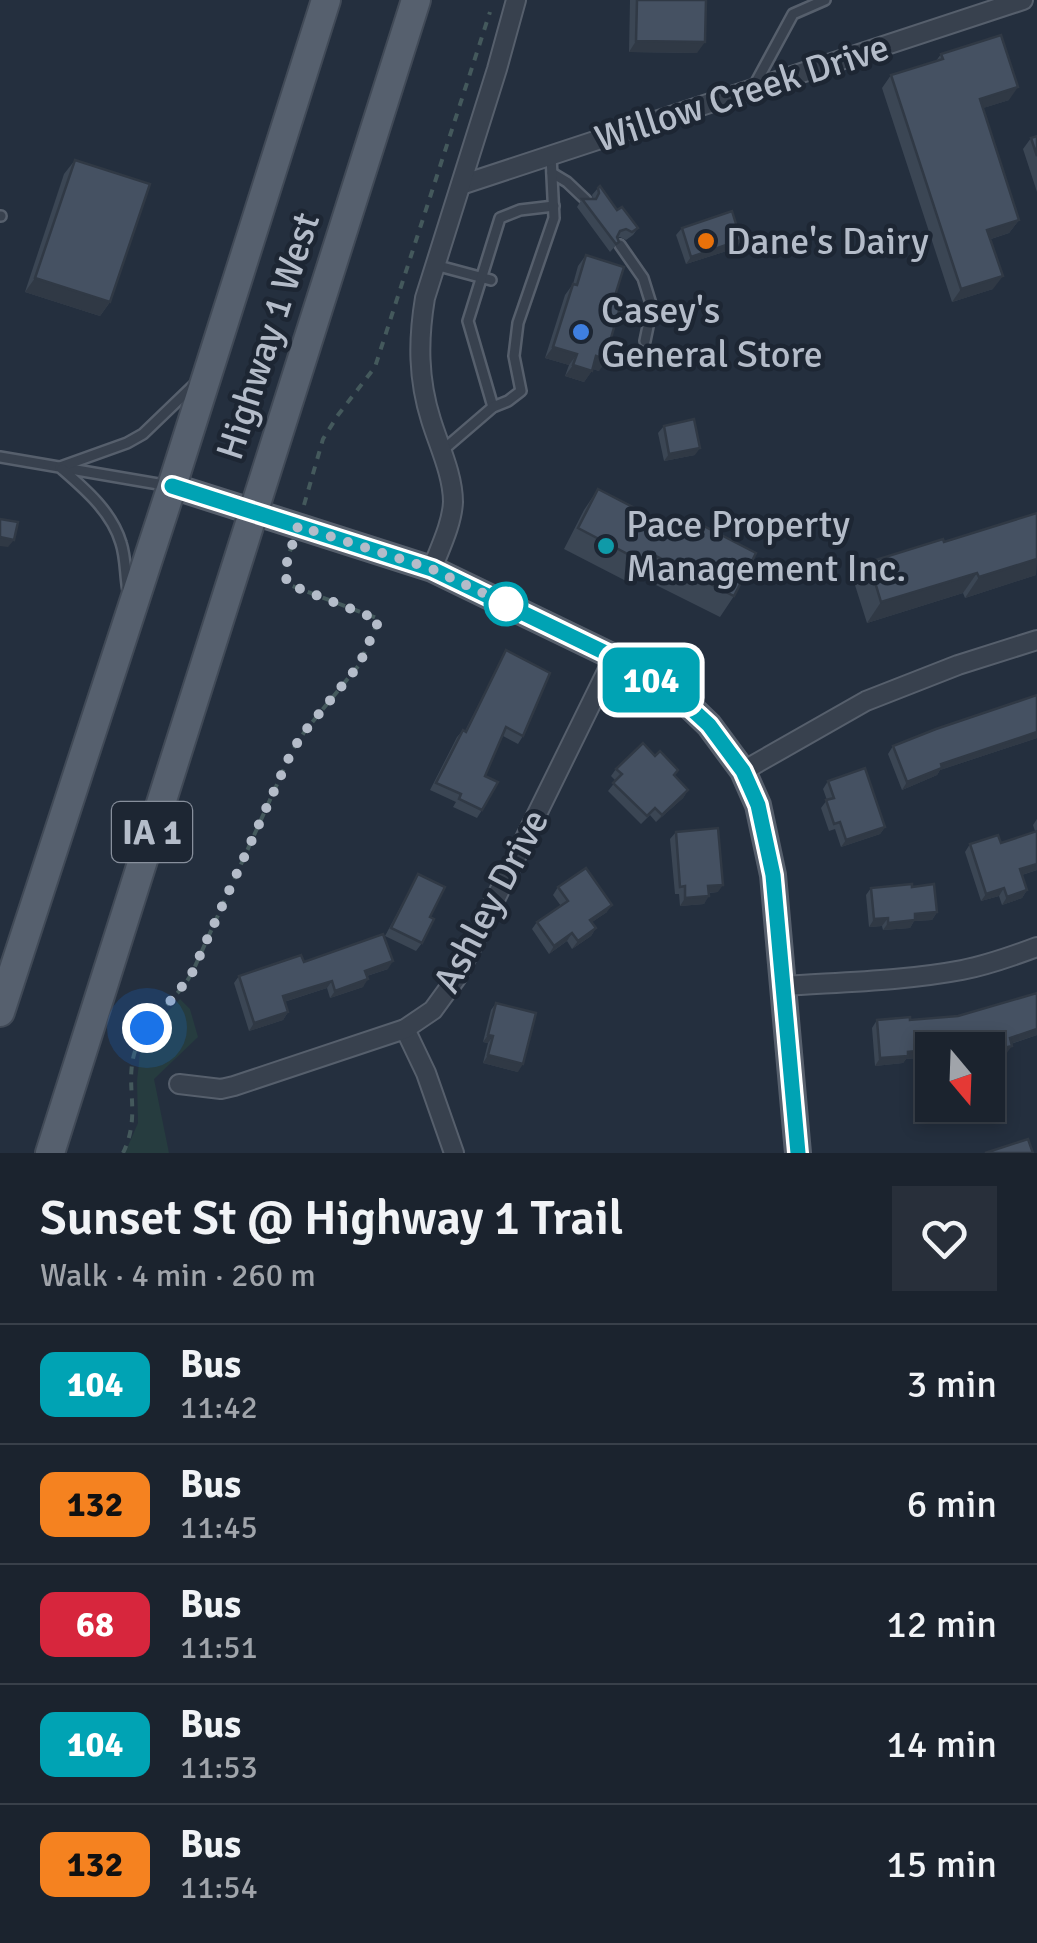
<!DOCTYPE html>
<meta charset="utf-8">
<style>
:root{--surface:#1b232e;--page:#282f3a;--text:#f1f3f6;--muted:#a0a4aa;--line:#39404a}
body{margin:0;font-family:Signika,sans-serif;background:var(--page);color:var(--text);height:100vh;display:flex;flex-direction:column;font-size:38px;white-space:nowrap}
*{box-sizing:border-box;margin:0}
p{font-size:32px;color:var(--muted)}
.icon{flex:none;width:55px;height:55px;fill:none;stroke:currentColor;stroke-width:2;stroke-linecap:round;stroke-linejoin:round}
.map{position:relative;height:1153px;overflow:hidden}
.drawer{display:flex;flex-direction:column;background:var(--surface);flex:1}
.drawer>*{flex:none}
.badge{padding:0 20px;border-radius:15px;font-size:35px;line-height:65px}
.needle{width:65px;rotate:161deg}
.fabs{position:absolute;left:915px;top:1032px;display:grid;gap:20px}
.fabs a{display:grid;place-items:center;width:90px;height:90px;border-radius:0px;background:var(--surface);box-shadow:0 5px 15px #0003,0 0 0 2px var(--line);font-size:50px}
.you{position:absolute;width:50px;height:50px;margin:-25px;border:8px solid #fff;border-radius:50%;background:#1a73e8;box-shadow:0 0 0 15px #1a73e833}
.map>.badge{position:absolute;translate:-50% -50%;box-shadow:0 0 0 5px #fff}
.round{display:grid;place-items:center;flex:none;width:105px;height:105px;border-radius:0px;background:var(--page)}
.summary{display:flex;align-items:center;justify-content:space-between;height:170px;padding:0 40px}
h1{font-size:48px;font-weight:600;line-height:75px}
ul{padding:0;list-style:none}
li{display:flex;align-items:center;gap:30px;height:120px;padding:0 40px;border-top:2px solid var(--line)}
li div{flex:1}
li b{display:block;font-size:38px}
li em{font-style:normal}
li .badge{min-width:110px;font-weight:700;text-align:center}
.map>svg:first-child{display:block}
.green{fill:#263c3f}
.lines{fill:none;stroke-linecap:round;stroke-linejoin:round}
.service-casing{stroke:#565f6c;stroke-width:14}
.minor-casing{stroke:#565f6c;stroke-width:22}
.tertiary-casing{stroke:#565f6c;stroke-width:28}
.primary-casing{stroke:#414a57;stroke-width:32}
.path{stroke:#44595c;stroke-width:4;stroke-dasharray:8 8;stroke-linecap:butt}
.service{stroke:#38414e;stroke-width:9}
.minor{stroke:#38414e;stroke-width:18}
.tertiary{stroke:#38414e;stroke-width:22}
.primary{stroke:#56606e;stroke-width:28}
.wall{fill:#3b4654}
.shaded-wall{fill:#303945}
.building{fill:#455162;stroke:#303945;stroke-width:2.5}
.line-casing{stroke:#fff;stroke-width:22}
.line{stroke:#00a3b4;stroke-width:15}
.walk{stroke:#b4bcc9;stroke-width:10;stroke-dasharray:0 18}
.food-dot{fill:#e8710a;stroke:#1d2633;stroke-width:4}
.shop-dot{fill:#3f7fe0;stroke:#1d2633;stroke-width:4}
.culture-dot{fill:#0f9aa8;stroke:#1d2633;stroke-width:4}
.stop-dot{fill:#fff;stroke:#00a3b4;stroke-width:5}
.labels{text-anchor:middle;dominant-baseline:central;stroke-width:9;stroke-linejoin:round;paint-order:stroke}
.shield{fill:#1d2633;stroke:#878f9c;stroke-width:2.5}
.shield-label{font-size:35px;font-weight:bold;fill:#b4bcc9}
.street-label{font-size:38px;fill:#b4bcc9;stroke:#1d2633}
.poi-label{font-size:38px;fill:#b4bcc9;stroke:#1d2633;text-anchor:start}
</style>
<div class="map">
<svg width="1037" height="1153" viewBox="0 0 1037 1153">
<rect width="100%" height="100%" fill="#242f3e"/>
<polygon class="green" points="180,999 190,1009 198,1037 154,1079 169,1153 125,1153 138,1123 137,1081 140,1052 155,1025"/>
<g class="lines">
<defs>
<g id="service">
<polyline points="754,86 793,14 825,0"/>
<polyline points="552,173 567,182 586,200"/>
<polyline points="0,216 1,216"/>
<polyline points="620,245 643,278 652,307 645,341"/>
<polyline points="435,265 491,280"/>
<polyline points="493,407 468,321 500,218 520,210 554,206"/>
<polyline points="443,450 493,407 508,401 521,391 514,356 518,323 554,218 551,156"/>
<polyline points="0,457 170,486"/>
<polyline points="60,467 127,443 143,434 195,384"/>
<path d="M62,469C85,489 112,512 121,543C126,558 125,575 128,591"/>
</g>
<g id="minor">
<polyline points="461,185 1023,0"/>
<path d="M432,569C440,548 452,524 453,502C453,475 439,446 431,420C418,379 418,340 425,298L497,69L516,0"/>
<polyline points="743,771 866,701 958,665 1037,640"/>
<path d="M783,986C843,982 904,981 962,970C988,965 1013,956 1037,947"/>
<polyline points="405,1029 426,1073 454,1153"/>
<polyline points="179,1084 221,1089 234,1086 405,1029 433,1010 457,977 614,657"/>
</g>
<polyline id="tertiary" points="172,486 432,569 614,657 683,700 709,725 743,771 758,805 773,875 798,1153"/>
<g id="primary">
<polyline points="0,1012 172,486 326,0"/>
<polyline points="50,1153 416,0"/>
</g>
</defs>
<use href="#service" class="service-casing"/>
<use href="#minor" class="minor-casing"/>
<use href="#tertiary" class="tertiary-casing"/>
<use href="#primary" class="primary-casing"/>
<g class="path">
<polyline points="304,505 323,439 338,415 375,367 490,12"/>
<path d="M123,1153C142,1114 124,1086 135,1051C145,1020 176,1001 192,973L292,751L305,731L359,665L379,619L287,584L284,572L291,548"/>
</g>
<use href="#service" class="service"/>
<use href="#minor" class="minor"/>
<use href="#tertiary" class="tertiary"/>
<use href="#primary" class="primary"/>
</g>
<g class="wall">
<polygon points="630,0 706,0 697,53 629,52"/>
<polygon points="941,54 1009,100 983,108 1019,220 1009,233 991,239 993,289 952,302 882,88 891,75 936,61"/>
<polygon points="1037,136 1037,192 1023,149 1031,138"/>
<polygon points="75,160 110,302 100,316 25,292 64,174"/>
<polygon points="598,188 617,210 638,228 633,235 626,240 620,237 617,238 619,242 610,252 577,207 582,199 593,199 592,195"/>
<polygon points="682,228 741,240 736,248 686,264 676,235"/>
<polygon points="586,255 613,302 599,371 593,369 584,382 565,376 569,365 545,358 565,295 573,284 578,266"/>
<polygon points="664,426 695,455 664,461 658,433"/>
<polygon points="598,489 683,533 692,520 734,596 720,617 634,574 628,582 564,549 584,510"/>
<polygon points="1037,513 1036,575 965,598 963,593 867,623 854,582 869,562 944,542"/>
<polygon points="506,650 523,736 518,744 503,736 485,776 482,810 477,818 453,807 456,802 430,790 457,737 463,730 465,731"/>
<polygon points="1037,695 1037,738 940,770 937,775 902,790 888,754 893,746"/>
<polygon points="655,756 678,770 674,776 688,790 683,798 656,822 650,815 641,824 608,791 616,781 611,776 616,769"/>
<polygon points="828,781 885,827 880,834 841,847 835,829 829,831 821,808 827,800 823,789"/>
<polygon points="1037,819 1037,870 1022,875 1027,890 1022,898 1002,905 999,896 981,901 965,852 970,844 1001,843 1035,831 1033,825"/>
<polygon points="676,832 718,892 709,893 704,904 680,906 679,894 675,894 670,839"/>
<polygon points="418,874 422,943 416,951 385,936"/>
<polygon points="558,887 607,912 592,922 596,928 591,936 572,949 567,941 549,954 532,929 537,922 561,906 553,895"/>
<polygon points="912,887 937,912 932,920 914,921 910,928 883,930 882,926 869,927 866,895 871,888"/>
<polygon points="304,962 388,969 367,976 363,987 330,998 327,988 284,1002 288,1012 283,1020 249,1031 234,983 239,976"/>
<polygon points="496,1003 518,1072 483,1063 488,1043 483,1042 491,1010"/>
<polygon points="877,1020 910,1020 1037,1035 1011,1044 1006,1054 988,1059 988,1050 983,1050 982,1047 970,1050 932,1050 932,1057 906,1059 903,1063 875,1066 872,1028"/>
</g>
<g class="shaded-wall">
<polygon points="636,41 705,42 697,53 629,52"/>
<polygon points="1018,87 1009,100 971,112 980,99"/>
<polygon points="1019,220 1009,233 978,243 987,230"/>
<polygon points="741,240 736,248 686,264 691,257"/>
<polygon points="1003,276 993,289 952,302 961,289"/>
<polygon points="35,278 110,302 100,316 25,292"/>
<polygon points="553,347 577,354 569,365 545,358"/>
<polygon points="596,356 607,360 599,371 589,368"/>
<polygon points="573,365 592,371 584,382 565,376"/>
<polygon points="700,448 695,455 664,461 669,454"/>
<polygon points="0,537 14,540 8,547 0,546"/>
<polygon points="1037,559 1036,575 965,598 979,577"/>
<polygon points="977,573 963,593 867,623 881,602"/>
<polygon points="1037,732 1037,738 940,770 937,775 902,790 907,782 941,764"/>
<polygon points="688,790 683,798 656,822 662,815"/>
<polygon points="885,827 880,834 841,847 846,840"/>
<polygon points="1037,864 1037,870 1015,877 1020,869"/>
<polygon points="723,885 718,892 703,893 708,886"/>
<polygon points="1004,888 999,896 981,901 986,894"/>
<polygon points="1027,890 1022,898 1002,905 1007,897"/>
<polygon points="709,896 704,904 680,906 685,898"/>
<polygon points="612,905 607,912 585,927 590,920"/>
<polygon points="937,912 932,920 914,921 910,928 883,930 888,923 915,914"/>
<polygon points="888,918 882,926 869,927 874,919"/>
<polygon points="596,928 591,936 572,949 578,941"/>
<polygon points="572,933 567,941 549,954 554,946"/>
<polygon points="393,961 388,969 360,978 365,971"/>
<polygon points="368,979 363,987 330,998 335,991"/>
<polygon points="332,981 327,988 277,1004 283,996"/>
<polygon points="288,1012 283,1020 249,1031 254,1023"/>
<polygon points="1037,1029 1037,1035 1004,1046 1010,1038"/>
<polygon points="488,1035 493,1036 488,1043 483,1042"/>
<polygon points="988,1039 982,1047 970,1050 932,1050 932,1057 906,1059 903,1063 875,1066 880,1058 908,1052"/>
<polygon points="1012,1046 1006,1054 988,1059 991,1051"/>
<polygon points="488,1055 523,1064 518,1072 483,1063"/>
</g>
<g class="building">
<polygon points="637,0 706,0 705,42 636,41"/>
<polygon points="1001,35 1018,87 980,99 1019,220 987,230 1003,276 961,289 891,75 943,59 941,54"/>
<polygon points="1037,136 1037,156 1031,138"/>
<polygon points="75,160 150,184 110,302 35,278"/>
<polygon points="600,186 617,210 622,207 638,228 632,232 626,229 620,231 617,237 619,242 616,244 582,199 596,199 599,193 598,188"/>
<polygon points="732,211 741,240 691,257 682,228"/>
<polygon points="586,255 624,267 613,302 621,304 611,338 614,339 607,360 596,356 592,371 573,365 577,354 553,347 573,284 577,285"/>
<polygon points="694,419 700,448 669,454 664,426"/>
<polygon points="598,489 685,534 692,520 756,553 734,596 648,552 643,562 578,528"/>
<polygon points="1037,513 1037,559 979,577 977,573 881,602 869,562 943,539 944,542"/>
<polygon points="0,519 18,522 14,540 0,537"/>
<polygon points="506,650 550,673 523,736 506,727 485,776 498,782 482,810 459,799 461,794 436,783 463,730 466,732"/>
<polygon points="1037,695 1037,732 941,764 942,768 907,782 893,746 936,729"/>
<polygon points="643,743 655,756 660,751 678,770 674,775 688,790 662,815 655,808 647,816 613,783 622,774 616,769"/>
<polygon points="865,768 885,827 846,840 840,822 834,824 826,800 834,798 828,781"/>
<polygon points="718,828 723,885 708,886 709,896 685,898 685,886 680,887 676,832"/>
<polygon points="1037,831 1037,864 1020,869 1027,890 1007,897 1004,888 986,894 970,844 998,835 1001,843"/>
<polygon points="586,868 612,905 590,920 596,928 578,941 572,933 554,946 537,922 568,901 558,887"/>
<polygon points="418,874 445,887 430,917 434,919 422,943 391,928"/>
<polygon points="912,884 912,887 934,884 937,912 915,914 915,920 888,923 888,918 874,919 871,888"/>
<polygon points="383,934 393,961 365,971 368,979 335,991 332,981 283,996 288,1012 254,1023 239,976 301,955 304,962"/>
<polygon points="1037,993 1037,1029 1010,1038 1012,1046 991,1051 988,1039 958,1047 908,1052 908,1056 880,1058 877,1020 910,1017 910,1020 958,1016"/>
<polygon points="496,1003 536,1013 523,1064 488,1055 493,1036 488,1035"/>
<polygon points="1028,1139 1033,1153 985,1153"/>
</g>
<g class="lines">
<defs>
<polyline id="line" points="172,486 432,569 614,657 682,700 709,725 743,771 758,805 773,875 798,1153"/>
</defs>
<use href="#line" class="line-casing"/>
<use href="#line" class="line"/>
<polyline class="walk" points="147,1028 178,992 192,973 292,751 305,731 359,665 379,620 288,584 284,572 298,526 432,569 506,604"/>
</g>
<circle class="food-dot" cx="706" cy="241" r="10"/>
<circle class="shop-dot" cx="581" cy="332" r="10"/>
<circle class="culture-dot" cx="606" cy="546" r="10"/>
<circle class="stop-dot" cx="506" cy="604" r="20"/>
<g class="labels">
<rect class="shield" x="112" y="802" width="80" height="60" rx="8"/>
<g class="shield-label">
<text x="152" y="832">IA 1</text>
</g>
<g class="street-label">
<text transform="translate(742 93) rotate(-18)">Willow Creek Drive</text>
<text transform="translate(268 336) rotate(-72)">Highway 1 West</text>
<text transform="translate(491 901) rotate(-62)">Ashley Drive</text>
</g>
<g class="poi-label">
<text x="726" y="241">Dane's Dairy</text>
<text x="601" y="310">Casey's<tspan x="601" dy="44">General Store</tspan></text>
<text x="626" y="524">Pace Property<tspan x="626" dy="44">Management Inc.</tspan></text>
</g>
</g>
</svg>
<div class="fabs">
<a><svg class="needle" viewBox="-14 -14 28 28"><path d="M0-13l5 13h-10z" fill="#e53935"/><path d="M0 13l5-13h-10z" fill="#a0a4aa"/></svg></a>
</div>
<div class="you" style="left:147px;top:1028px"></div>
<b class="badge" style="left:651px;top:680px;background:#00a3b4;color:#fff">104</b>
</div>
<section class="drawer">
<div class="summary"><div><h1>Sunset St @ Highway 1 Trail</h1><p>Walk · 4 min · 260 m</p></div><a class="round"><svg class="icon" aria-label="heart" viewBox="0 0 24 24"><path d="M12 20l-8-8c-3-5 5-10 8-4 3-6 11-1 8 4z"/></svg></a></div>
<ul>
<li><span class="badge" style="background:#00a3b4;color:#fff">104</span><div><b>Bus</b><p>11:42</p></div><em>3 min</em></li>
<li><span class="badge" style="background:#f58220;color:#111">132</span><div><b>Bus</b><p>11:45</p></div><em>6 min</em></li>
<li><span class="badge" style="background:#d7263d;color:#fff">68</span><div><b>Bus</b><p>11:51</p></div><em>12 min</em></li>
<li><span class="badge" style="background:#00a3b4;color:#fff">104</span><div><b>Bus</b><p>11:53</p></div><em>14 min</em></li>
<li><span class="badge" style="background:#f58220;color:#111">132</span><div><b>Bus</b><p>11:54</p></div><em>15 min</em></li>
</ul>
</section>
